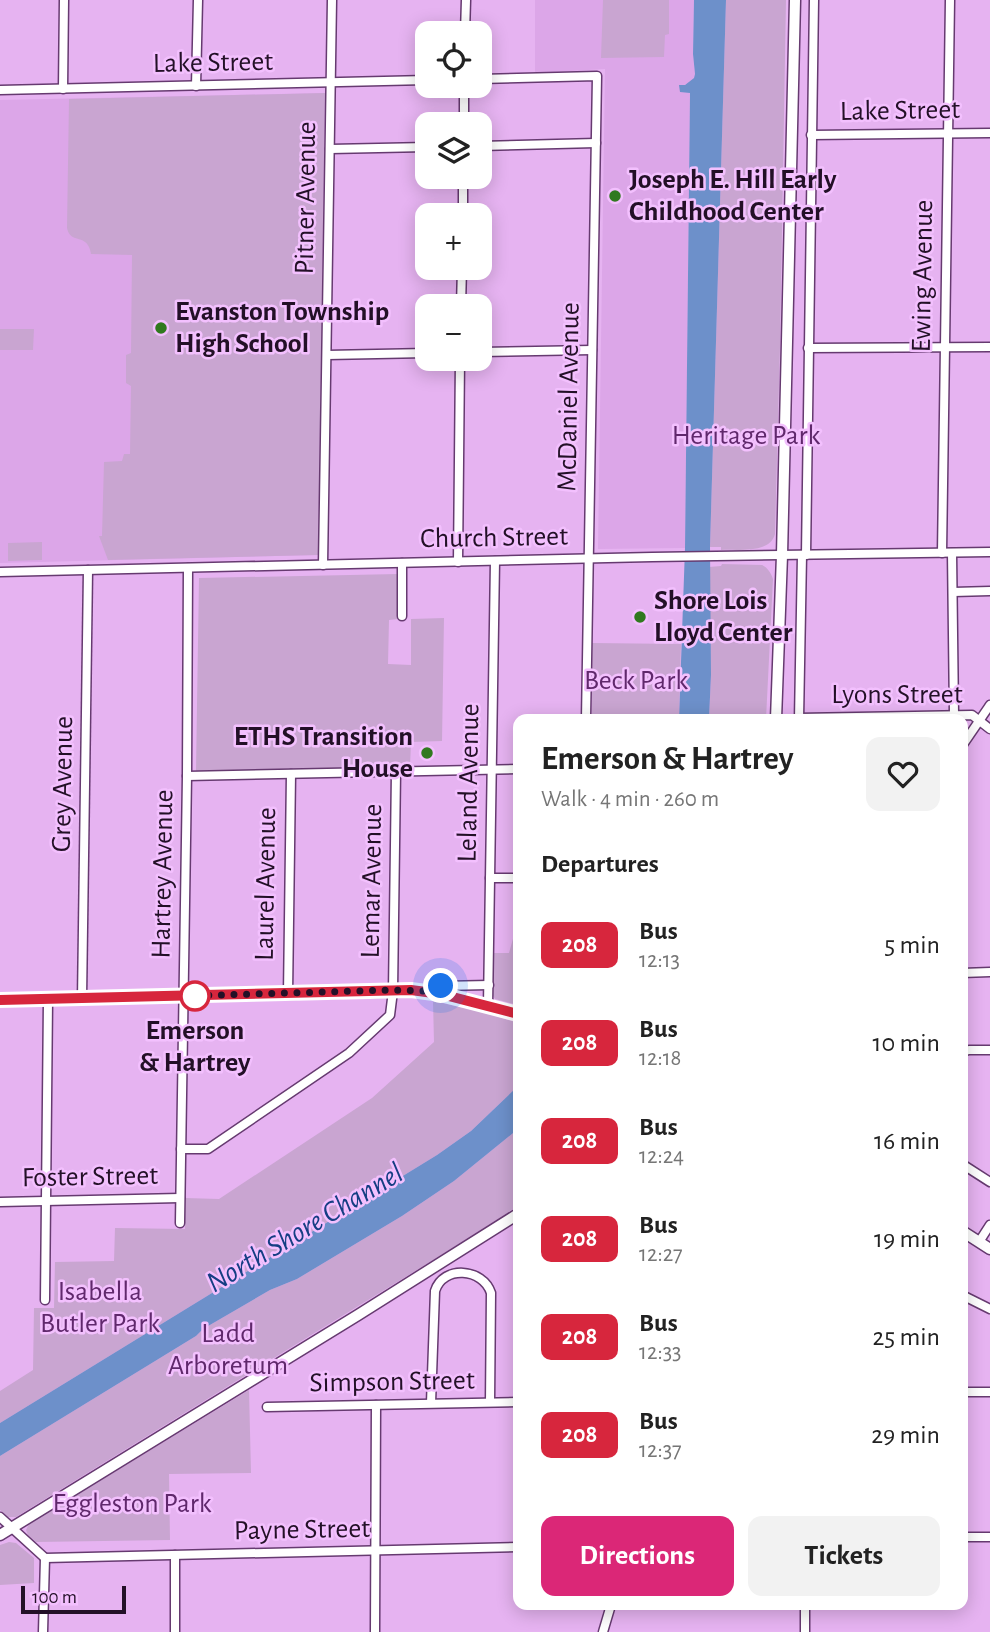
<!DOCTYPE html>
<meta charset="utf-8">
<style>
:root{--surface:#fff;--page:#f2f2f2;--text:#222;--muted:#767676;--accent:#db2777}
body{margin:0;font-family:"Alegreya Sans",sans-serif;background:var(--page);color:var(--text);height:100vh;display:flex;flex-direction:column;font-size:26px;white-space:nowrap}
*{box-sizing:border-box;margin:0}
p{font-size:23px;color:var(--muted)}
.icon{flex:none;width:38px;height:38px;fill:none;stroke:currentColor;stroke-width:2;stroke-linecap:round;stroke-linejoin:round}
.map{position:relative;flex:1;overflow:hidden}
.sheet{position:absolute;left:513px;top:714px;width:455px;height:896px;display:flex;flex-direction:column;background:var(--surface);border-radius:14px;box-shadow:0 4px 18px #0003}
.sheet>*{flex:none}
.badge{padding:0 14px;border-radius:10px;font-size:24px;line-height:46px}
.fabs{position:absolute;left:415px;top:21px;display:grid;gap:14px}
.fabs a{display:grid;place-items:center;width:77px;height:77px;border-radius:14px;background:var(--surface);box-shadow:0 4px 18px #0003;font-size:35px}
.scale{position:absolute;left:21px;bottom:18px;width:105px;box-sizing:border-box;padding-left:7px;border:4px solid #231027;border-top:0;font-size:19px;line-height:24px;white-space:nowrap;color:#231027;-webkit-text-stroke:5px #f3c0fe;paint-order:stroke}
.you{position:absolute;width:35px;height:35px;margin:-18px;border:5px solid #fff;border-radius:50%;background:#1a73e8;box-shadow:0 0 0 10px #1a73e833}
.map>.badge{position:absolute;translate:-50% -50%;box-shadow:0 0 0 4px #fff}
h2{padding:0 28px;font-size:26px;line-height:63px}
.round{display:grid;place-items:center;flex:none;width:74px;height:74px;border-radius:14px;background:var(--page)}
.head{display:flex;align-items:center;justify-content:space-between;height:119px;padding:0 28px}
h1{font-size:33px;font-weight:700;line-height:52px}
.action{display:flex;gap:14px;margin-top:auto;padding:14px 28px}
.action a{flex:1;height:80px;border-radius:14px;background:var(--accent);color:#fff;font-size:28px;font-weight:700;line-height:80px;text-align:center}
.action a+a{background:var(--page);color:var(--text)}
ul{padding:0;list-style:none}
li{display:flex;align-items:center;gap:21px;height:98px;padding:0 28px}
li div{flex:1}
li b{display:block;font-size:26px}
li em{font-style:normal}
li .badge{min-width:77px;font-weight:700;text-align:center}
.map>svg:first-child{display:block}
.built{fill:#dca6e8}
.green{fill:#c9a5d1}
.water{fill:#6d90ca}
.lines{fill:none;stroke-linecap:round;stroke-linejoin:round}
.minor-casing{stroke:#663a70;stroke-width:11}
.major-casing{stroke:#663a70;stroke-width:13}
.minor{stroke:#fff;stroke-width:8}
.major{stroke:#fff;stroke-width:10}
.line-casing{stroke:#fff;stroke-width:16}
.line{stroke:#d7263d;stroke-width:10}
.walk{stroke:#231027;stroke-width:7;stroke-dasharray:0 12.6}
.poi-dot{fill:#30791f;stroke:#f3c0fe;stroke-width:2.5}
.stop-dot{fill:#fff;stroke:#d7263d;stroke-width:3.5}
.labels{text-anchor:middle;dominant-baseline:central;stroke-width:5;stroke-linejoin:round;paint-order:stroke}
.street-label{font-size:28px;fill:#231027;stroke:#f3c0fe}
.poi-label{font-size:28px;font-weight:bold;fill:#231027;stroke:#f3c0fe;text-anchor:start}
.park-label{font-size:28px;fill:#60286c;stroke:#f3c0fe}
.stop-label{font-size:28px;font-weight:bold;fill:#231027;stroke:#f3c0fe}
.water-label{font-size:30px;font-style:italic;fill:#153e83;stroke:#f3c0fe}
</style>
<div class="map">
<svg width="990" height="1632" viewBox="0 0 990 1632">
<rect width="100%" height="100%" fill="#e6b3f1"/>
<g class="built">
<polygon points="535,0 694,0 693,54 695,74 694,78 685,85 680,85 680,92 690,92 685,548 598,549 605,69 535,73"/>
<polygon points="325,93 318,555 0,563 0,100"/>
</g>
<g class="green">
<polygon points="603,0 669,0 669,34 665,35 664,57 601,58"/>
<path d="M726,0H786L780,347L775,534C770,554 738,549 721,550V547H710Z"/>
<path d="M325,93L318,555L108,560L99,536H102L104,462L122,461L124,454H130L131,386L126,383V355L131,353L132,255L91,254C88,232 70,245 67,228L69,99Z"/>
<polygon points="0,329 34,329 33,350 0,350"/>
<polygon points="42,542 42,560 8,561 8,543"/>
<path d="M722,564L762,565C768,568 771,573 773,579L766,719H709L711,675L709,567L721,566Z"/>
<polygon points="398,574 398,619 389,620 388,664 411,665 411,619 444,618 442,741 411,742 410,767 196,771 199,578"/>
<polygon points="592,643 681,644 679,719 592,719"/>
<polygon points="518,921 518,1005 495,999 492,994 494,953 509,953"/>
<polygon points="433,1001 483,1012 518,1023 518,1086 471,1131 437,1155 0,1423 0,1391 33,1370 34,1308 54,1308 55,1262 114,1261 115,1228 185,1229 185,1198 219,1199 372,1098 434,1042"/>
<polygon points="518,1129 518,1205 509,1212 433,1260 16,1517 8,1517 0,1510 0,1456 196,1336 203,1329 270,1290 297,1279 402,1216 454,1181"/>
<polygon points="249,1390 251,1473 169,1474 170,1540 36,1542 28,1535 26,1530 29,1524"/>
<polygon points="9,1542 16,1543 34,1558 34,1583 0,1585 0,1545"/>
</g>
<g class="water">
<polygon points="694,0 726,0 710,547 711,675 709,719 679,719 685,548 690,93 680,92 679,85 685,85 694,78 695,74 693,54"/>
<polygon points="518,1086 518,1129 454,1181 402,1216 297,1279 270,1290 203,1329 196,1336 0,1456 0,1423 437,1155 471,1131"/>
</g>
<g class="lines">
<defs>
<g id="minor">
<polyline points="465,33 466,0"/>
<polyline points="480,79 597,76 586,719"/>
<polyline points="196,86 198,0"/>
<polyline points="63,89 64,0"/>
<polyline points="0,90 427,80"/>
<polyline points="464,124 464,86"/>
<polyline points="811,135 990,133"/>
<polyline points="480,146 596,143"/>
<polyline points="330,149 427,147"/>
<polyline points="463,215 463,177"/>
<polyline points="461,306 462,268"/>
<polyline points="808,348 990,347"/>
<polyline points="480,352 592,350"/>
<polyline points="327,355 427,353"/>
<polyline points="942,553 950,0"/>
<polyline points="952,553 954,715"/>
<polyline points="806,555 814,0"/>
<polyline points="458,562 460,359"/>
<polyline points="323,565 332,0"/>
<polyline points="0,572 652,557 990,552"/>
<polyline points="953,592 990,591"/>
<polyline points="402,616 402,563"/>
<polyline points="799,718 972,715 990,729"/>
<polyline points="799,719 802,555"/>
<polyline points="962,746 990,705"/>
<polyline points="187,776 518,769"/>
<polyline points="490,878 518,878"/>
<polyline points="962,973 990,972"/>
<polyline points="426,991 441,986 489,985"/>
<polyline points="288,994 291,774"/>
<polyline points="82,999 88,570"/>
<polyline points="488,1006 495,561"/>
<polyline points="962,1052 969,1050 990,1050"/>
<polyline points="181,1149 208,1149 349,1053 390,1015 393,991 396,772"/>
<polyline points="962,1164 990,1182"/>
<polyline points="0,1202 180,1198"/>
<polyline points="180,1223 187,776 188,568"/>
<polyline points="979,1242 990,1225"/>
<polyline points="962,1295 990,1309"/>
<polyline points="45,1300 48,1000"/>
<polyline points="962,1392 990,1392"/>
<path d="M431,1403L435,1291C443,1265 483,1268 491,1293L490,1402"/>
<polyline points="267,1407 518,1402"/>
<polyline points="0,1517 45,1558"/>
<polyline points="962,1537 990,1537"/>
<polyline points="45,1558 518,1547"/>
<polyline points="43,1632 45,1558"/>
<polyline points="175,1632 175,1555"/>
<polyline points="375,1632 376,1405"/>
<polyline points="603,1632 611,1605"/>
<polyline points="805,1632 805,1605"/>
</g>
<g id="major">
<polyline points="776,719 782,555 795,0"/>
<polyline points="0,1000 411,991 441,994 518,1014"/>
<polyline points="962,1231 990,1249"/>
<polyline points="0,1535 358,1315 518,1214"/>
</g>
</defs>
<use href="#minor" class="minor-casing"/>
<use href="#major" class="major-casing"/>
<use href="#minor" class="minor"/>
<use href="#major" class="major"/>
</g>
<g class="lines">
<defs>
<polyline id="line" points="0,1000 411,990 441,994 518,1014"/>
</defs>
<use href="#line" class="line-casing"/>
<use href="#line" class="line"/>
<polyline class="walk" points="195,996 183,996 393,990 425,991 441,986"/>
</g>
<g class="poi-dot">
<circle cx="615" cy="196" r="7"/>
<circle cx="161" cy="328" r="7"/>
<circle cx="640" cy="617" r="7"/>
<circle cx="427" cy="753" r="7"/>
</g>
<circle class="stop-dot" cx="195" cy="996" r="14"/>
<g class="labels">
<g class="street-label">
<text transform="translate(213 63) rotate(-1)">Lake Street</text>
<text transform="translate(900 111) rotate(-1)">Lake Street</text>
<text transform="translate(306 198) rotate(-89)">Pitner Avenue</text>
<text transform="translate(923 276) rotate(-89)">Ewing Avenue</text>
<text transform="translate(569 397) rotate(-89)">McDaniel Avenue</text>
<text transform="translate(494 538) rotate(-1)">Church Street</text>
<text x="897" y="695">Lyons Street</text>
<text transform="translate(469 783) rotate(-89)">Leland Avenue</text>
<text transform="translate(63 784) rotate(-89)">Grey Avenue</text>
<text transform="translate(163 874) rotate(-89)">Hartrey Avenue</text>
<text transform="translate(372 881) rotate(-89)">Lemar Avenue</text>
<text transform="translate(266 884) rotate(-89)">Laurel Avenue</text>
<text transform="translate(90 1177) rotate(-1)">Foster Street</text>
<text transform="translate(392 1382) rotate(-1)">Simpson Street</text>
<text transform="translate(302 1530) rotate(-1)">Payne Street</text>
</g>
<g class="poi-label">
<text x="629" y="180">Joseph E. Hill Early<tspan x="629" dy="32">Childhood Center</tspan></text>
<text x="175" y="312">Evanston Township<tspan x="175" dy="32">High School</tspan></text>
<text x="654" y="601">Shore Lois<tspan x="654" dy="32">Lloyd Center</tspan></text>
<text x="413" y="737" text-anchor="end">ETHS Transition<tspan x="413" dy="32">House</tspan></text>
</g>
<g class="park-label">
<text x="746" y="436">Heritage Park</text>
<text x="636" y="681">Beck Park</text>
<text x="100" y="1292">Isabella<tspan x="100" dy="32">Butler Park</tspan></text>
<text x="228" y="1334">Ladd<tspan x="228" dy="32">Arboretum</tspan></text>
<text x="132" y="1504">Eggleston Park</text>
</g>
<g class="stop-label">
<text x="195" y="1031">Emerson<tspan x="195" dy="32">&amp; Hartrey</tspan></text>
</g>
<g class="water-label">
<text transform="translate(305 1228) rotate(-31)">North Shore Channel</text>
</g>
</g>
</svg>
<div class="fabs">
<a><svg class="icon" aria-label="locate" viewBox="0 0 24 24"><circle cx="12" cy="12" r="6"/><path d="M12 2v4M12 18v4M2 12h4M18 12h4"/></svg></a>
<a><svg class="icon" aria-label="layers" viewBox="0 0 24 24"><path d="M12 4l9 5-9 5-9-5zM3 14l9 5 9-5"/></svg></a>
<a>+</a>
<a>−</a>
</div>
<div class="scale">100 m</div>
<div class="you" style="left:441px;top:986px"></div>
<section class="sheet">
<div class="head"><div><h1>Emerson &amp; Hartrey</h1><p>Walk · 4 min · 260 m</p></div><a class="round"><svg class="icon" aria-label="heart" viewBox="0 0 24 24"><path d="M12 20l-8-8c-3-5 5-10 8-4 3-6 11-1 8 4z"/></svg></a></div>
<h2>Departures</h2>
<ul>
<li><span class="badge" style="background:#d7263d;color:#fff">208</span><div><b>Bus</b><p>12:13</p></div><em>5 min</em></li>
<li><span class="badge" style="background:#d7263d;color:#fff">208</span><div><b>Bus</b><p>12:18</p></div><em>10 min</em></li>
<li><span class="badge" style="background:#d7263d;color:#fff">208</span><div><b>Bus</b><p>12:24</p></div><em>16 min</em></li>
<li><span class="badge" style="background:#d7263d;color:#fff">208</span><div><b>Bus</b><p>12:27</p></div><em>19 min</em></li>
<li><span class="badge" style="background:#d7263d;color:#fff">208</span><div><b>Bus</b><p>12:33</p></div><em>25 min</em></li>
<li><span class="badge" style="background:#d7263d;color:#fff">208</span><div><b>Bus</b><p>12:37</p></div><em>29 min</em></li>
</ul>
<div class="action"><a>Directions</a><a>Tickets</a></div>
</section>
</div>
